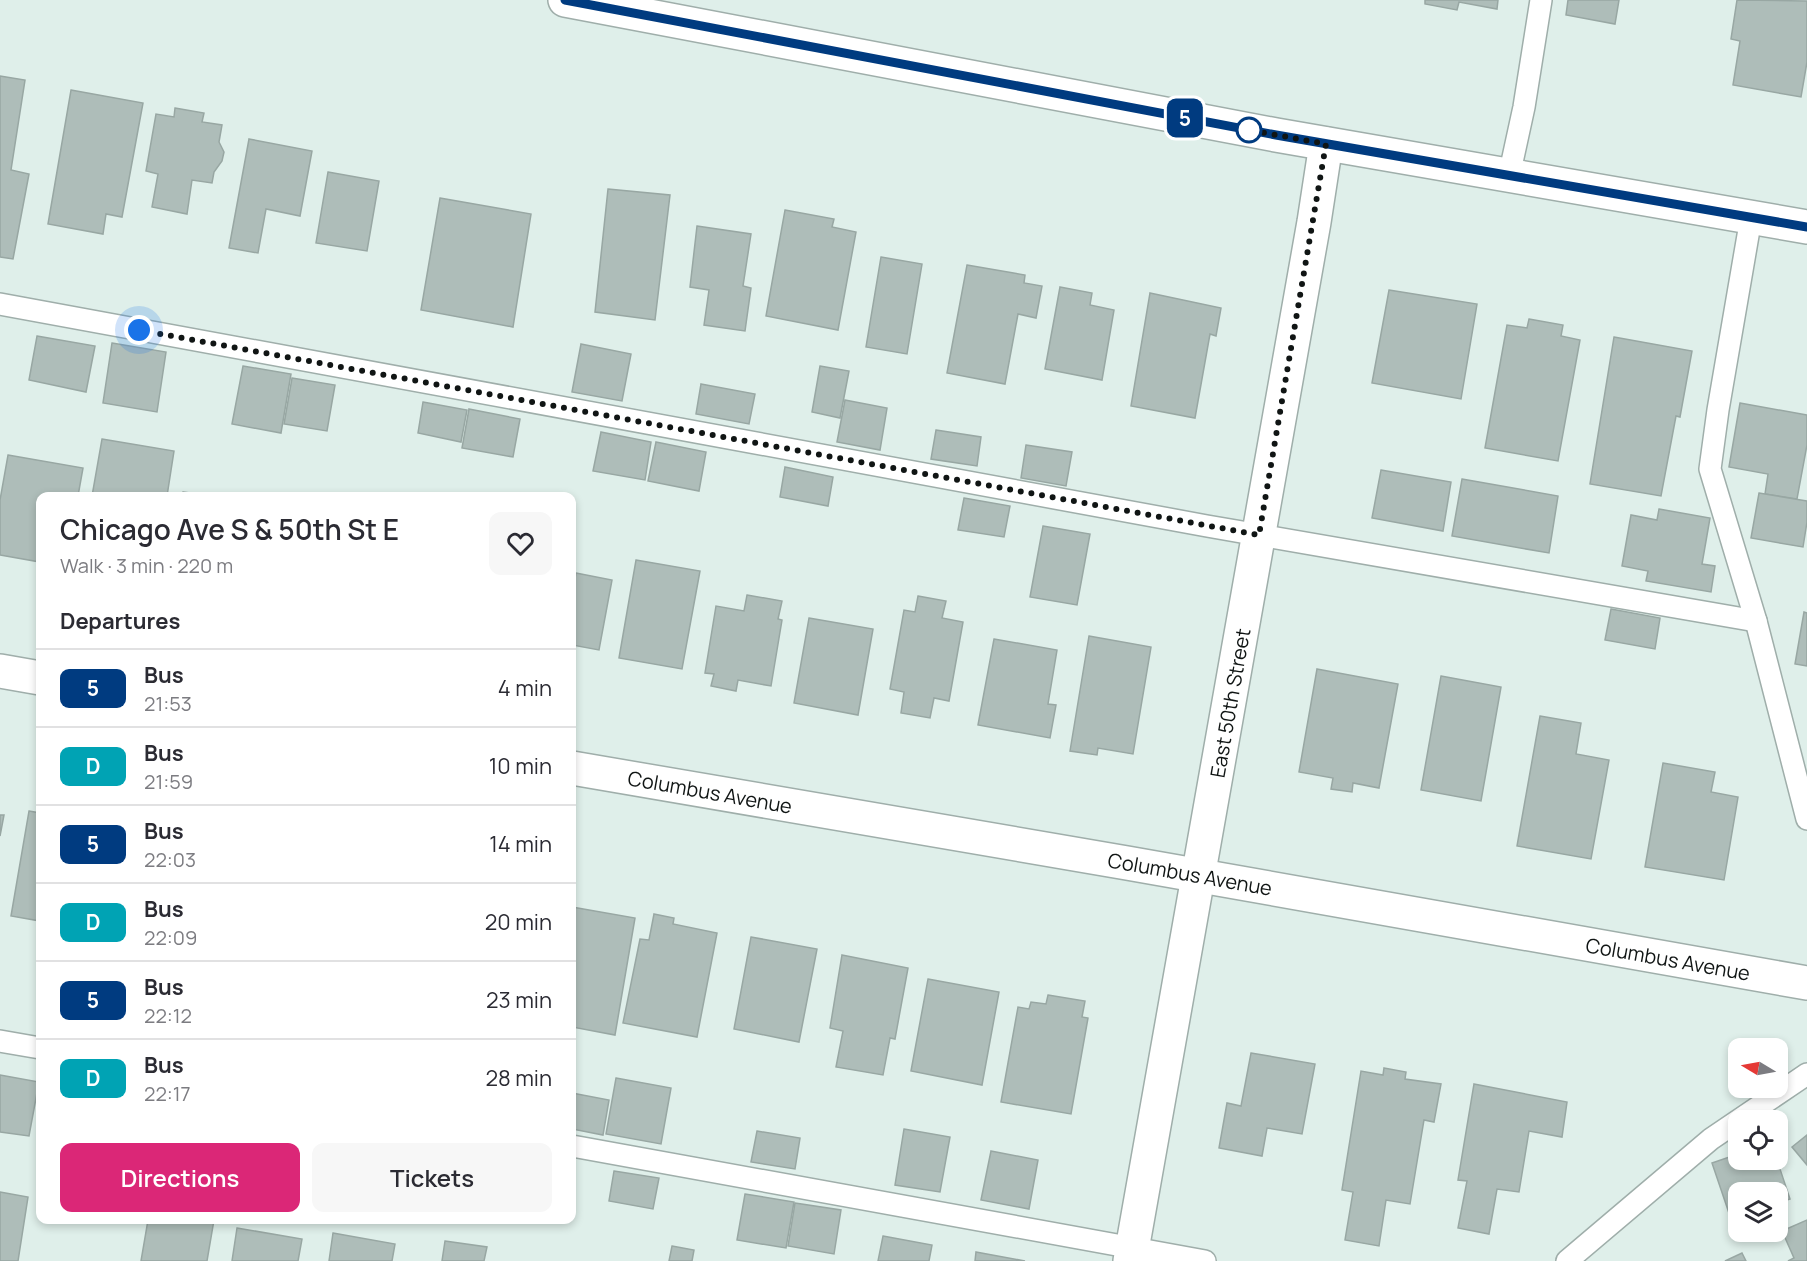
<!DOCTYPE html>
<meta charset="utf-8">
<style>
:root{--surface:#fff;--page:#f7f7f7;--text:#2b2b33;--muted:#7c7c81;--line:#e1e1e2;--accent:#db2777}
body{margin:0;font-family:Manrope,sans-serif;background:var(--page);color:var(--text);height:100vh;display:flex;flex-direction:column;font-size:22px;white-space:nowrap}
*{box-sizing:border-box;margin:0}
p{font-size:20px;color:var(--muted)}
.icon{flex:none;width:33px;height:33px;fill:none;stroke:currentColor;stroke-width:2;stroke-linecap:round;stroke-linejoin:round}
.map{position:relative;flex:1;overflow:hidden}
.side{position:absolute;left:36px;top:492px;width:540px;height:732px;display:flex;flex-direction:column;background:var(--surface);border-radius:12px;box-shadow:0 3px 9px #0003}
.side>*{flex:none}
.badge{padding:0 12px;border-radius:9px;font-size:21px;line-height:39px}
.needle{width:39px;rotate:280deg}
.controls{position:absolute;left:1728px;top:1038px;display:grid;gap:12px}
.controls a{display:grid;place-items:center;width:60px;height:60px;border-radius:12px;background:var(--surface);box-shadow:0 3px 9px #0003;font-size:30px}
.you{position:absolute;width:30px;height:30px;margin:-15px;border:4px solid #fff;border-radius:50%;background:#1a73e8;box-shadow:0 0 0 9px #1a73e833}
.map>.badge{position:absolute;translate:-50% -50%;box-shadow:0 0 0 3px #fff}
h2{padding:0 24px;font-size:22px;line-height:54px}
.round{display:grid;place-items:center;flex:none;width:63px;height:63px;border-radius:12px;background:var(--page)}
.summary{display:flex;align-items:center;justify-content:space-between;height:102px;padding:0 24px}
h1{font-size:28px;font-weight:600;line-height:45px}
.primary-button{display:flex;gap:12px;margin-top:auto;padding:12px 24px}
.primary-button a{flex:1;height:69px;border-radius:12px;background:var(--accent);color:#fff;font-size:24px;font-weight:600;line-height:69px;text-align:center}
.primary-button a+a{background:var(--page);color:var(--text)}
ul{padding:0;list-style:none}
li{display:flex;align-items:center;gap:18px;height:78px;padding:0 24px;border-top:2px solid var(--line)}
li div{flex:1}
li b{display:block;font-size:22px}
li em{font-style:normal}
li .badge{min-width:66px;font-weight:700;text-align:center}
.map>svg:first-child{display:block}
.building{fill:#aebdb9;stroke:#98a7a3;stroke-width:1.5}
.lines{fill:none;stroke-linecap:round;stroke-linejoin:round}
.lane-casing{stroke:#9faeaa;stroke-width:24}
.street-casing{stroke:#9faeaa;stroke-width:36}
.secondary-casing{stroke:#9faeaa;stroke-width:36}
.lane{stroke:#fff;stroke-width:21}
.street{stroke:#fff;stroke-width:33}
.secondary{stroke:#fff;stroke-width:33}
.line-casing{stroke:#fff;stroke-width:14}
.line{stroke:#003b80;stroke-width:9}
.walk{stroke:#101514;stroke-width:6;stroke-dasharray:0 10.8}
.stop-dot{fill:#fff;stroke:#003b80;stroke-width:3}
.labels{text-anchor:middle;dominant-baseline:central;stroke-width:6;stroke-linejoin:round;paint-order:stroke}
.street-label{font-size:20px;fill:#101514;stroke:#fff}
</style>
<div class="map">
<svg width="1807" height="1261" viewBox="0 0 1807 1261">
<rect width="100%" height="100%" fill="#dfefea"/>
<g class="building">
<polygon points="1425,0 1498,0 1497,9 1459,2 1457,10 1425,4"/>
<polygon points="1568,0 1619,0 1615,24 1566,15"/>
<polygon points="1737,0 1807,1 1807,62 1801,97 1733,85 1740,41 1731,39"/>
<polygon points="0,76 25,80 11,170 29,174 13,259 0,257"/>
<polygon points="71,90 143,103 122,217 106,214 103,234 48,224"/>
<polygon points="175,108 204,113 202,122 222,125 219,142 224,152 222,161 214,172 212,183 192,180 187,214 152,207 158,174 146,171 156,114 174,117"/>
<polygon points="249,139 312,151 300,216 266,209 258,253 229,248"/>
<polygon points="328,172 379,181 367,251 316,243"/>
<polygon points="608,189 670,195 655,320 595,312"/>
<polygon points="440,198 531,214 513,327 421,310"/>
<polygon points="785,210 834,219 832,227 856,232 838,330 766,316"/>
<polygon points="697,226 751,234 743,286 751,288 745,331 704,325 709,290 690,287"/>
<polygon points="881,257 922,264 907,354 866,347"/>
<polygon points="967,265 1025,275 1024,283 1042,286 1036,318 1018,314 1005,384 947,373"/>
<polygon points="1060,287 1092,293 1090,305 1114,310 1102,380 1045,369"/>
<polygon points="1389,290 1477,304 1461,399 1372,383"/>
<polygon points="1150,293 1221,308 1216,336 1210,334 1195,418 1131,406"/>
<polygon points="1529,319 1563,325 1561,336 1580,340 1558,461 1485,448 1507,325 1527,328"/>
<polygon points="37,336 95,346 86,392 29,380"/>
<polygon points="1614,337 1692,351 1680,417 1676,416 1661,496 1590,484"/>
<polygon points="112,343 166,352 157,412 103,403"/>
<polygon points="581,344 631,354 622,401 572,392"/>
<polygon points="243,366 291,374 281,433 232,424"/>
<polygon points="820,366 849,371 840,418 812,412"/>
<polygon points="292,378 335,385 327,431 284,424"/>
<polygon points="701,384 755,394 749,424 696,414"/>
<polygon points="845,400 887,408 880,450 837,442"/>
<polygon points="423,402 467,410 461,442 418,433"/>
<polygon points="1740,403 1807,415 1807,445 1797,499 1765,494 1768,474 1729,467"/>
<polygon points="469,409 520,419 513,457 462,448"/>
<polygon points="936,430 981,437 977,466 931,459"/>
<polygon points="601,432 651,442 645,480 593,471"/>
<polygon points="102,439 174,451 167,496 92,496"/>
<polygon points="656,442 706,452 699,491 648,481"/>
<polygon points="1026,445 1072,452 1066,486 1021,478"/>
<polygon points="8,455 83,468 78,496 40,496 40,562 0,555 0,500"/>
<polygon points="785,467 833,477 828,506 780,497"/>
<polygon points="1381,470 1451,482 1443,531 1372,518"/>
<polygon points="1462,479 1558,496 1549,553 1452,536"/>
<polygon points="183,492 212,496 182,496"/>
<polygon points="1759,493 1807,501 1807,522 1803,547 1751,538"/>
<polygon points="964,498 1010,506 1004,537 958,530"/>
<polygon points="1659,509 1710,518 1702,564 1715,566 1711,592 1646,581 1648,571 1622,566 1631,515 1657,520"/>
<polygon points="1043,526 1090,534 1077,605 1030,597"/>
<polygon points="636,560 700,571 682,669 619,658"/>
<polygon points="576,573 612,580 599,650 572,645 572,593"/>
<polygon points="747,595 782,601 778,619 782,620 771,686 738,680 736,691 711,686 714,674 705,673 716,606 744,611"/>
<polygon points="918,596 946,601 942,618 963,622 949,701 934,698 930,718 901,713 904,692 890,689 904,610 915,612"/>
<polygon points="1611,609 1660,618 1655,649 1605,640"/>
<polygon points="1804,612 1807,613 1807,666 1795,664"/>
<polygon points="809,618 873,629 858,715 794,703"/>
<polygon points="1089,636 1151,647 1133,754 1098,748 1097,755 1070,751"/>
<polygon points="994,639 1057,650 1048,704 1056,705 1050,738 978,725"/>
<polygon points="1317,669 1398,684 1379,788 1353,783 1352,792 1331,789 1333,778 1299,772"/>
<polygon points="1441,676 1501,687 1481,801 1421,790"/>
<polygon points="1540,716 1581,723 1576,754 1609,760 1591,859 1517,846"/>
<polygon points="1663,763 1715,772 1711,792 1738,797 1724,880 1645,867"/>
<polygon points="29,811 40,813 40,921 11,916"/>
<polygon points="0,815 4,815 0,836"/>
<polygon points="572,907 635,918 615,1035 572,1027"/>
<polygon points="654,914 674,918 673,924 717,933 697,1037 623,1023 640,939 649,940"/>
<polygon points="751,937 817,949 799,1042 734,1029"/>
<polygon points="842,955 908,968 895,1039 890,1038 883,1075 836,1067 843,1031 830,1028"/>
<polygon points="928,979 999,992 982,1085 911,1071"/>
<polygon points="1048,995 1085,1001 1082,1017 1088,1018 1071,1114 1001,1102 1018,1007 1029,1009 1031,1002 1046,1004"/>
<polygon points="1251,1053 1315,1064 1302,1134 1267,1128 1262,1156 1219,1148 1227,1103 1241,1106"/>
<polygon points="1384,1068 1406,1072 1405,1079 1441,1084 1434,1122 1424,1120 1410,1204 1386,1200 1379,1246 1345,1240 1353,1192 1342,1190 1361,1071 1383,1075"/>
<polygon points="0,1075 39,1082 29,1136 0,1132"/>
<polygon points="616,1078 671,1088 661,1144 606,1134"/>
<polygon points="1474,1084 1567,1102 1562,1137 1529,1131 1519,1192 1497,1189 1489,1234 1458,1228 1467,1181 1458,1180"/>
<polygon points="572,1093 609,1100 603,1135 572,1129"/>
<polygon points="904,1129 950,1137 940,1192 895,1185"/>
<polygon points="757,1131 800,1138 795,1169 751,1162"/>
<polygon points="1807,1135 1807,1165 1792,1147"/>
<polygon points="991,1151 1038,1160 1029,1209 981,1200"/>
<polygon points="1738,1154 1738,1160 1777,1160 1790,1199 1778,1203 1778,1192 1738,1192 1738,1217 1731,1219 1712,1163"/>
<polygon points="614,1171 659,1178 653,1209 609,1201"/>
<polygon points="0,1192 28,1197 18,1261 0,1261"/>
<polygon points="745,1194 794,1202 786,1248 737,1240"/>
<polygon points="795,1203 841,1210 834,1254 788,1246"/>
<polygon points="148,1220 214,1220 207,1261 141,1261"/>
<polygon points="1807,1220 1807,1261 1788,1261 1794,1258 1782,1231"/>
<polygon points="237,1228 302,1239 298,1261 232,1261"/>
<polygon points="333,1233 395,1244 392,1261 329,1261"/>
<polygon points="883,1236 932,1245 929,1261 878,1261"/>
<polygon points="445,1241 487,1247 484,1261 442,1261"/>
<polygon points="672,1246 694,1250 692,1261 669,1261"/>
<polygon points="976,1252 1025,1261 975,1261"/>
<polygon points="1742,1253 1746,1261 1725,1261"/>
</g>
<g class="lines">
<defs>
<g id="lane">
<polyline points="1509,176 1524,107 1541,0"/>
<polyline points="0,304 1207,526 1756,621 1710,469 1718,410 1751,218"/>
<polyline points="1756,621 1807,819"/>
<polyline points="0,1041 40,1048"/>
<polyline points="572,1146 1205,1261"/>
<polyline points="1567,1261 1711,1139 1807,1074"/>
</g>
<g id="street">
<polyline points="0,671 40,678"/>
<polyline points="572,768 1127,863 1807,983"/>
<polyline points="1130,1261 1314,222 1326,144"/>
</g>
<polyline id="secondary" points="565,0 1276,135 1807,227"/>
</defs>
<use href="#lane" class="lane-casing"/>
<use href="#street" class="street-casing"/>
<use href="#secondary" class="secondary-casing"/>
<use href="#lane" class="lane"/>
<use href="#street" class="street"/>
<use href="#secondary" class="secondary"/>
</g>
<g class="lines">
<defs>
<polyline id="line" points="565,0 1276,135 1807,227"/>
</defs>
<use href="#line" class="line-casing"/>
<use href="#line" class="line"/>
<polyline class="walk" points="139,330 1259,535 1326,144 1249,130"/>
</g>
<circle class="stop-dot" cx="1249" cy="130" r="12"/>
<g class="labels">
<g class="street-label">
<text transform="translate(1230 703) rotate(-80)">East 50th Street</text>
<text transform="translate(710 792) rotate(10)">Columbus Avenue</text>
<text transform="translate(1190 874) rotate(10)">Columbus Avenue</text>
<text transform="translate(1668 959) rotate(10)">Columbus Avenue</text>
</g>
</g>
</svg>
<div class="controls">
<a><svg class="needle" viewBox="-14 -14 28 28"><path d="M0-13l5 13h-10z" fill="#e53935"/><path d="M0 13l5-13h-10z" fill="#7c7c81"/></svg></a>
<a><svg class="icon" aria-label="locate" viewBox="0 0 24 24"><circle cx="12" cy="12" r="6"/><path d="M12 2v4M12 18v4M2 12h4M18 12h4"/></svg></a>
<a><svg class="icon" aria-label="layers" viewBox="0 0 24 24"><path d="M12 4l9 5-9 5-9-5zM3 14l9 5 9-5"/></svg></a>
</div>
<div class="you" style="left:139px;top:330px"></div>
<b class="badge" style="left:1185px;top:118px;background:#003b80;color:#fff">5</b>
<section class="side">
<div class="summary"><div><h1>Chicago Ave S &amp; 50th St E</h1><p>Walk · 3 min · 220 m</p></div><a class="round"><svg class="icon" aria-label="heart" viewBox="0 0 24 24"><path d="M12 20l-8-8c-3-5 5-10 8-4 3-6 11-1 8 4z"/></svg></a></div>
<h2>Departures</h2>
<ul>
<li><span class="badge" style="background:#003b80;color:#fff">5</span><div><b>Bus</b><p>21:53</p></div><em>4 min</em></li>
<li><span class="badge" style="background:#00a3b4;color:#fff">D</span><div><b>Bus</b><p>21:59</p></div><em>10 min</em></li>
<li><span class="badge" style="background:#003b80;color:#fff">5</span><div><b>Bus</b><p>22:03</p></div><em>14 min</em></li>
<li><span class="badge" style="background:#00a3b4;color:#fff">D</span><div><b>Bus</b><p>22:09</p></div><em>20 min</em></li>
<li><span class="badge" style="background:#003b80;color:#fff">5</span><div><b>Bus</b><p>22:12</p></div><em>23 min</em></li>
<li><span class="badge" style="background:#00a3b4;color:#fff">D</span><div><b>Bus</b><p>22:17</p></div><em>28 min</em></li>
</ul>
<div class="primary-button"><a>Directions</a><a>Tickets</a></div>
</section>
</div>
